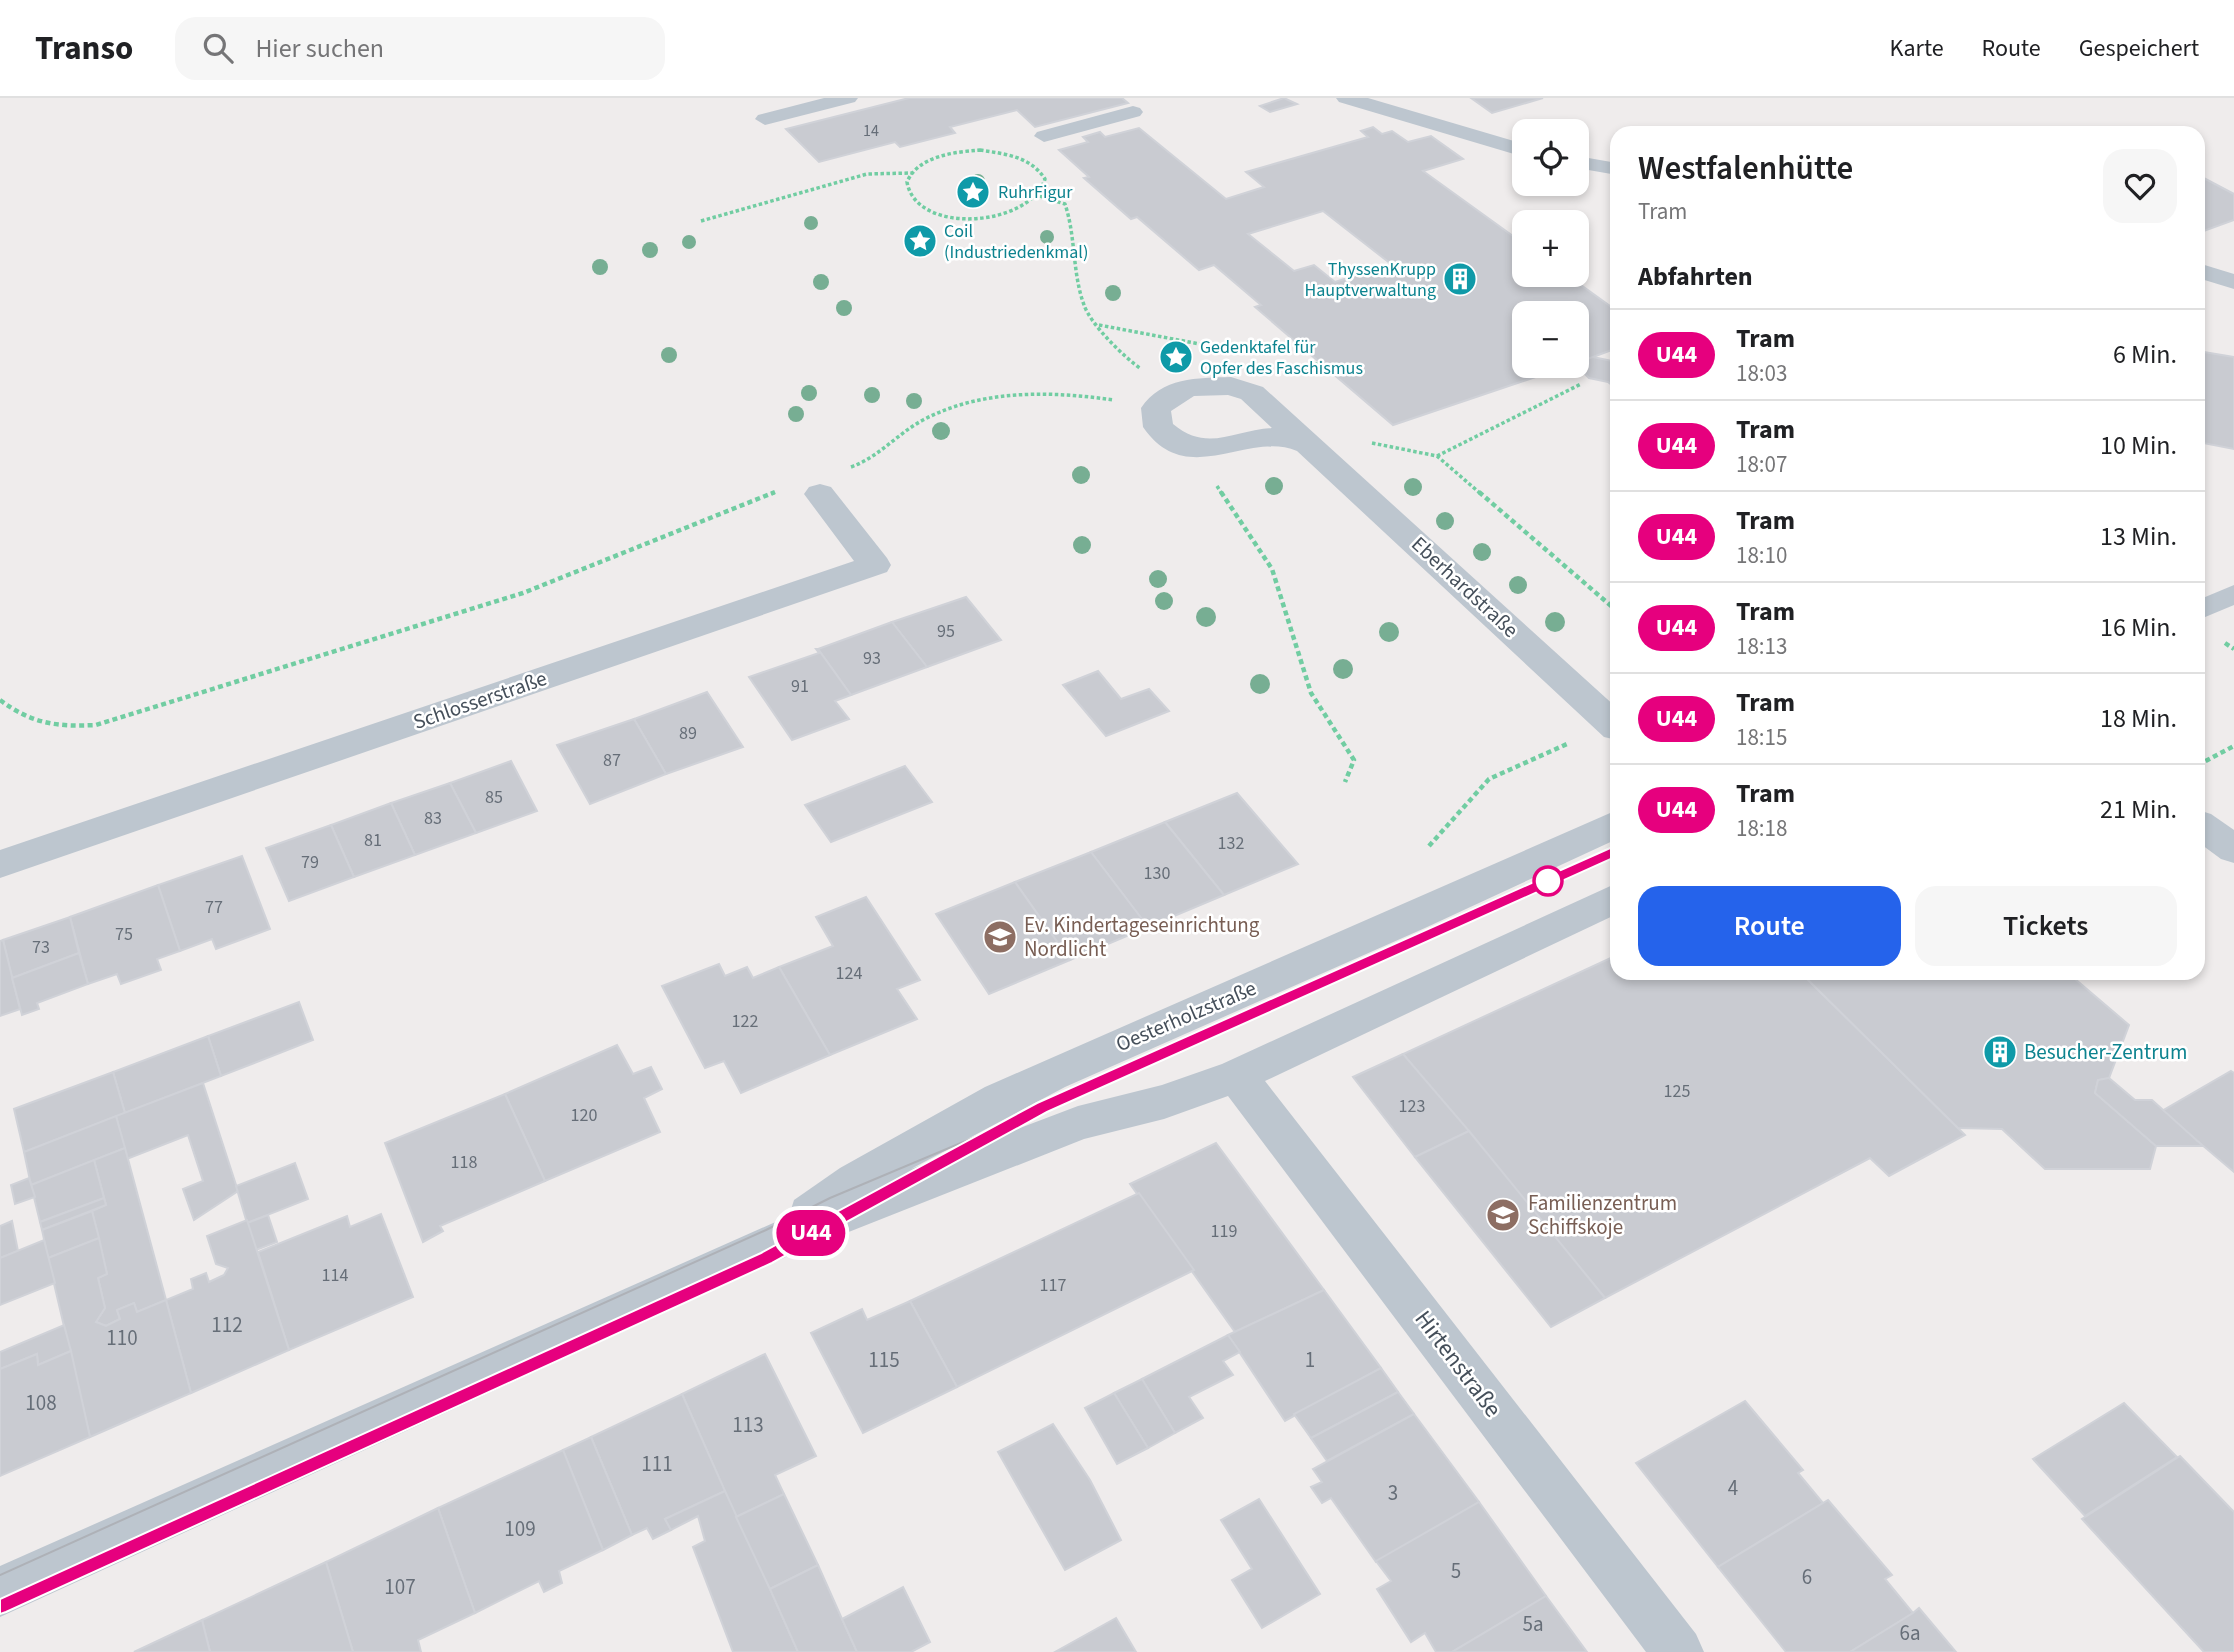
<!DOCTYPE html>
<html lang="de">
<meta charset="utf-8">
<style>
:root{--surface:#fff;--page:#f6f6f6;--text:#202124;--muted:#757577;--line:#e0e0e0;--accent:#2563eb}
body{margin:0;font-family:"Source Sans 3",sans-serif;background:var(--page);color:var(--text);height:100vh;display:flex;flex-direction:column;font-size:26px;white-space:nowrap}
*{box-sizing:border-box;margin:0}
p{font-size:23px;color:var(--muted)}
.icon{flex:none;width:38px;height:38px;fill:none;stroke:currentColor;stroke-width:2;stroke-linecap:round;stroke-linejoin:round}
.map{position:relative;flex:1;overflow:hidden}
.drawer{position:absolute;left:1610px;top:28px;width:595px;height:854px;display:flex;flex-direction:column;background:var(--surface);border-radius:21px;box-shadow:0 4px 10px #0003}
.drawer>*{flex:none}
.badge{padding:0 14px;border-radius:23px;font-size:24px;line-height:46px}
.buttons{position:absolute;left:1512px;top:21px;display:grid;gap:14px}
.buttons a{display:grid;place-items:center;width:77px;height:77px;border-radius:14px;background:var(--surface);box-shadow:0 4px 10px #0003;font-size:35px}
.map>.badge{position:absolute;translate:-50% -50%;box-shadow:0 0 0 4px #fff}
h2{padding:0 28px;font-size:26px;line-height:63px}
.round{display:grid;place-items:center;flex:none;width:74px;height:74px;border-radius:21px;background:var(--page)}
.overview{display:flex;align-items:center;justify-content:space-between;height:119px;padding:0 28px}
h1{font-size:33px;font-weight:600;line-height:52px}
.cta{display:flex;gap:14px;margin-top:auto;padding:14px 28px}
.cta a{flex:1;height:80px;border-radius:21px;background:var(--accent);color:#fff;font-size:28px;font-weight:600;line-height:80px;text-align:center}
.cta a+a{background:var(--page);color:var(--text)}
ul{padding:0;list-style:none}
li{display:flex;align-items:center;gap:21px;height:91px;padding:0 28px;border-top:2px solid var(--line)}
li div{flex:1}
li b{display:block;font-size:26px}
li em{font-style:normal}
li .badge{min-width:77px;font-weight:700;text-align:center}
header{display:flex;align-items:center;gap:42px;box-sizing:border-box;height:98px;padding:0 35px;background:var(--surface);border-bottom:2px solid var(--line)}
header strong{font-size:33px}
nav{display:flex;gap:38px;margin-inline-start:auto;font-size:24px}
.search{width:490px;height:63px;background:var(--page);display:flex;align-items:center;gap:18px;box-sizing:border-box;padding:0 24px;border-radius:21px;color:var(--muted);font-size:26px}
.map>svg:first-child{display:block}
.building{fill:#c9cbd1;stroke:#d0d2d8;stroke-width:2;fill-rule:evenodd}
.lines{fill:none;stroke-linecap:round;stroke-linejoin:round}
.path-far1{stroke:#71cda2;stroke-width:3.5;stroke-dasharray:3.5 2.5;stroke-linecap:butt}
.path{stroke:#71cda2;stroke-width:4.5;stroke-dasharray:5 3.5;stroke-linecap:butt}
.lane{fill:#bdc6cf;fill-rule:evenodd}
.street{fill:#bdc6cf;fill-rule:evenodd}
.tram{stroke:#aeb1b7;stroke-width:2}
.tree{fill:#77ae93}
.line{fill:#e6007e;stroke:#fff;stroke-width:2}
.stop-dot{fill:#fff;stroke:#e6007e;stroke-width:3.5}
.labels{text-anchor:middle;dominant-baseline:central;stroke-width:5;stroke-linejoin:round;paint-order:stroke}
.far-number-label{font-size:16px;fill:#666e78}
.far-culture-label{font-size:18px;fill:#0d838f;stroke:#fff;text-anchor:start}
.number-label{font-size:18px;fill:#666e78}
.street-label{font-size:21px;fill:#454f5a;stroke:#fff}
.education-label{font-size:21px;fill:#785e54;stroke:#fff;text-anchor:start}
.culture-label{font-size:21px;fill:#0d838f;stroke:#fff;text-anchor:start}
.near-number-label{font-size:21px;fill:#666e78}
.near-street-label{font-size:24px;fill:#454f5a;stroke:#fff}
</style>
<header>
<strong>Transo</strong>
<div class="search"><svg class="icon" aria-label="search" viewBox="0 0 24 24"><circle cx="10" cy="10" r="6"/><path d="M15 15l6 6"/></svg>Hier suchen</div>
<nav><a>Karte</a><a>Route</a><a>Gespeichert</a></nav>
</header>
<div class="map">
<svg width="2234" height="1554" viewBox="0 0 2234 1554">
<rect width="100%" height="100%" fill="#efecec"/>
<g class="building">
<polygon points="909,0 1122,0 1128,5 1035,29 1017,12 950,29 955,35 900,49 895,44 819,64 786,31"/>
<polygon points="1284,0 1297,6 1270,14 1260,8"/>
<polygon points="1471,0 1543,0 1492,15"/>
<path d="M1373,29L1382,36L1392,33L1408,44L1431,38L1463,61L1423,73L1524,146V177H1567L1617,213V250L1577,265V215H1524V268H1568L1393,327L1255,209L1261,207L1214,167L1199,172L1137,119L1131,121L1084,80L1089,79L1059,52L1088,44L1083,39L1100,34L1105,39L1139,30L1226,101L1264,89L1246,74L1368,39L1361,33ZM1323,113L1391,166L1335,184L1314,167L1294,173L1248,136Z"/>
<polygon points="2198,77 2234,96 2234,122 2198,135"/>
<polygon points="2198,253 2234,259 2234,351 2198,344"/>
<polygon points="1593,259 1617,264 1617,291 1608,284 1589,280 1583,274 1584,262"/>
<polygon points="966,499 1001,542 927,569 892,524"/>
<polygon points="892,524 927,569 851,597 818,551"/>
<polygon points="816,551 818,551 851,597 835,603 849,621 792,642 749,579 819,555"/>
<polygon points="1098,573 1121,601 1149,591 1169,613 1106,638 1063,587"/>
<polygon points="707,594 743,649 666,676 634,621"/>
<polygon points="634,621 666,676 590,706 557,647"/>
<polygon points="511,663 537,713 476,735 450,685"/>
<polygon points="905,668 932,704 831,744 805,707"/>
<polygon points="450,685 476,735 415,757 391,705"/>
<polygon points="1237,695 1298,766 1224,797 1165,724"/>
<polygon points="391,705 415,757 354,779 331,727"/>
<polygon points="1165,724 1224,797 1148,829 1091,754"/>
<polygon points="331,727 354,779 289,803 266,750"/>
<polygon points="1091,754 1148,829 1070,862 1015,784"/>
<polygon points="242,758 270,831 216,851 212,841 180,853 158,787"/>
<polygon points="1015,784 1070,862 989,896 936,816"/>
<polygon points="158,787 180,853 157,861 161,872 121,886 117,876 88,886 70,819"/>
<polygon points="866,799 920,882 897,891 917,921 830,957 779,869 833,848 816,819"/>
<polygon points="70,819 79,855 12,880 3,842"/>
<polygon points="3,842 20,911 0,918 0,843"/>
<polygon points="79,855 88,886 37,905 39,911 22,917 12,880"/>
<polygon points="1617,857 1617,875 1801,875 1965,1037 1889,1078 1870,1060 1605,1200 1403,956"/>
<polygon points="719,866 725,878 747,869 753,880 779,869 830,957 741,995 724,963 705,970 662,888"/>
<polygon points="1801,875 2068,875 2129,927 2109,980 2098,982 2095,995 2156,1048 2150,1071 2045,1071 2002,1031 1958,1030"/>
<polygon points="299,904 313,942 221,978 208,938"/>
<polygon points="208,938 221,978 125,1015 113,974"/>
<polygon points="617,947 633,976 651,969 662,991 644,1000 660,1034 545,1083 505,996"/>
<polygon points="1403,956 1469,1033 1415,1059 1353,979"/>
<polygon points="2231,973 2234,975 2234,1074 2162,1013"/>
<polygon points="113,974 125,1015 24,1054 14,1011"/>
<polygon points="2109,980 2135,1002 2152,1002 2203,1048 2156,1048 2095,995 2098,982"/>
<polygon points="203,985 238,1093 194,1122 183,1091 203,1083 188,1037 127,1061 116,1018"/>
<polygon points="505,996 545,1083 440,1128 443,1133 423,1144 385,1045"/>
<polygon points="116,1018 125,1050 31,1087 24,1054"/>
<polygon points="1469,1033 1605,1200 1551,1229 1415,1059"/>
<polygon points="1216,1045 1324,1192 1235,1234 1130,1086"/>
<polygon points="125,1050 166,1202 137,1214 134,1205 117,1212 120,1221 106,1228 96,1224 105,1210 98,1180 107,1176 92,1113 106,1107 94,1062"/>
<polygon points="94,1062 104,1100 40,1124 31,1087"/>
<polygon points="295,1065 308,1101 247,1125 236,1088"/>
<polygon points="29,1080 35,1099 15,1106 11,1087"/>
<polygon points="1139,1095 1194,1172 957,1289 910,1203"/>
<polygon points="104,1100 106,1107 42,1132 40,1124"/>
<polygon points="92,1113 99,1140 48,1160 42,1132"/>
<polygon points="381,1116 413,1199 289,1252 258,1154 347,1118 350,1129"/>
<polygon points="268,1117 277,1144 256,1152 247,1125"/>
<polygon points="247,1122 289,1252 191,1295 166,1202 193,1191 191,1181 206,1175 209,1184 224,1177 228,1170 216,1166 207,1138"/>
<polygon points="12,1123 18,1153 0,1160 0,1128"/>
<polygon points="99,1140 107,1176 98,1180 105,1210 96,1224 106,1228 120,1221 117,1212 134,1205 137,1214 166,1202 191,1295 90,1339 48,1160"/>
<polygon points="44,1142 55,1185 0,1207 0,1160"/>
<polygon points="1324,1192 1381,1270 1285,1323 1228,1237"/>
<polygon points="910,1203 957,1289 863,1335 811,1235 862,1211 867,1222"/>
<polygon points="64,1227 71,1253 38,1267 37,1256 0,1271 0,1254"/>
<polygon points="1228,1237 1240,1254 1223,1263 1233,1277 1189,1299 1203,1320 1175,1335 1142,1281"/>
<polygon points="71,1253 90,1339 0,1378 0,1271 37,1256 38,1267"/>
<polygon points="765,1256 816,1358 775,1377 784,1396 736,1419 682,1296"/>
<polygon points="1381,1270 1398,1294 1311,1340 1294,1316"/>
<polygon points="1142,1281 1175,1335 1148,1350 1114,1295"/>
<polygon points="1398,1294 1414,1316 1327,1363 1311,1340"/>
<polygon points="1114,1295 1148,1350 1117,1366 1085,1310"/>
<polygon points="682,1296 725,1393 665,1421 671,1432 653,1441 647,1430 632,1437 591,1339"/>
<polygon points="1745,1303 1803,1372 1798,1375 1823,1405 1718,1469 1636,1365"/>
<polygon points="2124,1305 2177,1359 2085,1418 2033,1361"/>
<polygon points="1414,1316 1479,1404 1376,1464 1331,1400 1322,1405 1311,1389 1322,1384 1313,1371"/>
<polygon points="1053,1326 1090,1382 1121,1442 1065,1472 998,1354"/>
<polygon points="591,1339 632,1437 603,1452 563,1352"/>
<polygon points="563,1352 603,1452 559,1473 562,1485 544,1494 539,1483 475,1515 438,1410"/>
<polygon points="2180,1358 2234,1414 2234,1554 2204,1554 2082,1421"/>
<polygon points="725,1393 770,1491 798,1554 733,1554 693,1449 705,1443 698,1418 671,1432 665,1421"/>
<polygon points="784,1396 818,1467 770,1491 736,1419"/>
<polygon points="1259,1401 1320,1496 1262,1530 1232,1482 1252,1471 1221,1422"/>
<polygon points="1828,1402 1892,1477 1885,1481 1913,1515 1850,1554 1786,1554 1718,1469"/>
<polygon points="1479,1404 1546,1498 1452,1554 1436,1554 1425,1535 1411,1544 1377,1491 1391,1483 1376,1463"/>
<polygon points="438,1410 475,1515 418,1542 421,1554 353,1554 326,1464"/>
<polygon points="326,1464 353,1554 210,1554 202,1522"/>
<polygon points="818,1467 842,1521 857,1554 798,1554 770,1491"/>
<polygon points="903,1489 930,1544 911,1554 857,1554 842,1521"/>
<polygon points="1546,1498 1587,1554 1452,1554"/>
<polygon points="1919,1510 1956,1554 1850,1554 1913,1515"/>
<polygon points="1116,1520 1136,1554 1055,1554"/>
<polygon points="202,1522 210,1554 134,1554"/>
</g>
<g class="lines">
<g class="path-far1">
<path d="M980,52C1005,56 1030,58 1045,81C1030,129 916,138 907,84C918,58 954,54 980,52Z"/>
<path d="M1040,98L1065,106C1076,139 1072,174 1084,207C1091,227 1124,259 1141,271"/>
<polyline points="701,123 867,76 912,75"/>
<polyline points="1099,227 1205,247"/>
<polyline points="1292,275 1320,265"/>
<polyline points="1372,345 1437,358 1481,396"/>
<polyline points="1437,358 1581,286"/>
<path d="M851,369C879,359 897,336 923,322C981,291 1051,293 1114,302"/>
<polyline points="1217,388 1222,396"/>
<polyline points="771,396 776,394"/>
</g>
<g class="path">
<polyline points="1221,394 1272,471 1311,595 1354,662 1345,684"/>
<polyline points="1479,394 1617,513"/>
<polyline points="2225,545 2234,551"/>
<path d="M0,602C32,626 57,629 96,627L523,495L775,394"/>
<polyline points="2198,667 2234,648"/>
<polyline points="1429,748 1489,681 1567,646"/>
</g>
<g class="lane">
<polygon points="824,0 858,0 855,4 765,27 755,21 758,17"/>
<polygon points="1336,0 1368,0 1524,46 1524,59 1339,4"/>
<polygon points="1133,8 1140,10 1143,14 1140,18 1044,44 1034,38 1037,34"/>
<polygon points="1577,58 1617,65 1617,77 1577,70"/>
<polygon points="2198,165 2234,176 2234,191 2198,180"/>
<polygon points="2234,487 2234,507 2198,522 2198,502"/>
</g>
<g class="street">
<path d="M1231,279L1263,289L1617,610V642L1604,639L1297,353C1247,332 1187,393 1143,329L1141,310C1162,279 1197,280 1231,279ZM1228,297L1241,301L1272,330C1233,332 1208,355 1173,326L1171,313L1194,298Z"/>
<polygon points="820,386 831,389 887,460 891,467 887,474 0,780 0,752 854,463 804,396 809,389"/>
<polygon points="1617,712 1617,741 1425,830 1065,989 911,1071 1078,1008 1162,987 1222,966 1617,785 1617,816 1265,983 1696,1536 1704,1554 1646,1554 1228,998 1164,1021 1084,1041 788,1158 0,1519 0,1468 789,1118 794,1102 840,1070 985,989"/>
<polygon points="2198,712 2211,716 2234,732 2234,765 2221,761 2198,744"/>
</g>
<g class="tram">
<polyline points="0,1477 766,1132 830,1100 1018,1021 1617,752"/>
<polyline points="0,1507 766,1160 946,1061"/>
</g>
</g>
<g class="tree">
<circle cx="978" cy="83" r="7"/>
<circle cx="811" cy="125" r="7"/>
<circle cx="1047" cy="139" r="7"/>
<circle cx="689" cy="144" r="7"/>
<circle cx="650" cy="152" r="8"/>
<circle cx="600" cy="169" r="8"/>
<circle cx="821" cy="184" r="8"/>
<circle cx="1113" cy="195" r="8"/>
<circle cx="844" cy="210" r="8"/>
<circle cx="669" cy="257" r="8"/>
<circle cx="809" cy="295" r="8"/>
<circle cx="872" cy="297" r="8"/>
<circle cx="914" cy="303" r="8"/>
<circle cx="796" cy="316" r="8"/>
<circle cx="941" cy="333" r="9"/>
<circle cx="1081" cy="377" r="9"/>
<circle cx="1274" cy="388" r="9"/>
<circle cx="1413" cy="389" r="9"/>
<circle cx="1445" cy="423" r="9"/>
<circle cx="1082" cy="447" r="9"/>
<circle cx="1482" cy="454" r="9"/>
<circle cx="1158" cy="481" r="9"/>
<circle cx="1518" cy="487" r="9"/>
<circle cx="1164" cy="503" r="9"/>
<circle cx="1206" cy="519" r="10"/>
<circle cx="1555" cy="524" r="10"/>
<circle cx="1389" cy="534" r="10"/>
<circle cx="1343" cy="571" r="10"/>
<circle cx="1260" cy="586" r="10"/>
</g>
<polygon class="line" points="1617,747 1624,752 1622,756 1047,1014 772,1165 6,1514 0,1516 0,1501 761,1155 1037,1005"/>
<defs>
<symbol id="sight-disc" viewBox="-11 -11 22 22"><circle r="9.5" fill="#0f9aa8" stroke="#fff"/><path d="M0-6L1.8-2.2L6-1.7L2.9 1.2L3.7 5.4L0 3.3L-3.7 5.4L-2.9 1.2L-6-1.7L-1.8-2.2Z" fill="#fff"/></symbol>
<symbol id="building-disc" viewBox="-11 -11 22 22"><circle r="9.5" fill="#0f9aa8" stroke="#fff"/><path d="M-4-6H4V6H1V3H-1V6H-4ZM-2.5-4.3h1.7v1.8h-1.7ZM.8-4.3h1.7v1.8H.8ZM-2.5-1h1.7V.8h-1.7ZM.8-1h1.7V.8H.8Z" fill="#fff"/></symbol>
<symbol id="school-disc" viewBox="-11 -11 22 22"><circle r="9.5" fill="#8d6e63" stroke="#fff"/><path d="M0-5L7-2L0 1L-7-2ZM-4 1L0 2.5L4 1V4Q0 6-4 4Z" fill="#fff"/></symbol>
</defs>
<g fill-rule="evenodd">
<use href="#sight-disc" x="954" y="75" width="38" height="38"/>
<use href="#sight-disc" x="901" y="124" width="38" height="38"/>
<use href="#building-disc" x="1441" y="162" width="38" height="38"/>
<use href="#sight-disc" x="1157" y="240" width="38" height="38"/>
<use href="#school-disc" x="981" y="820" width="38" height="38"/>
<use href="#building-disc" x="1981" y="935" width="38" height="38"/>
<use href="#school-disc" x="1484" y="1098" width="38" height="38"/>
</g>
<circle class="stop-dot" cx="1548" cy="783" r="14"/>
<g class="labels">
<g class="far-number-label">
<text x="871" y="33">14</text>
</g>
<g class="far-culture-label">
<text x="998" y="94">RuhrFigur</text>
<text x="944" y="133">Coil<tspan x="944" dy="21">(Industriedenkmal)</tspan></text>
<text x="1436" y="171" text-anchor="end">ThyssenKrupp<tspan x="1436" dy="21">Hauptverwaltung</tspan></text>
<text x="1200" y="249">Gedenktafel für<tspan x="1200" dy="21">Opfer des Faschismus</tspan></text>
</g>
<g class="number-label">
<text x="946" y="533">95</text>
<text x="872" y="560">93</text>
<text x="800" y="588">91</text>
<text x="688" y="635">89</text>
<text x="612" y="662">87</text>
<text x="494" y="699">85</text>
<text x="433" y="720">83</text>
<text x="373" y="742">81</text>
<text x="1231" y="745">132</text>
<text x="310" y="764">79</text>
<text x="1157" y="775">130</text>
<text x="214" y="809">77</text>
<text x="124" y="836">75</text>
<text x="41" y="849">73</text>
<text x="849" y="875">124</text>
<text x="745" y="923">122</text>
<text x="1677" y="993">125</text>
<text x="1412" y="1008">123</text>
<text x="584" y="1017">120</text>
<text x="464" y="1064">118</text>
<text x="1224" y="1133">119</text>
<text x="335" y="1177">114</text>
<text x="1053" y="1187">117</text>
</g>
<g class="street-label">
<text transform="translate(1465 489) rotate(43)">Eberhardstraße</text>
<text transform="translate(480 602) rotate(-19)">Schlosserstraße</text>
<text transform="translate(1186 918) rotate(-23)">Oesterholzstraße</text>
</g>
<g class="education-label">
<text x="1024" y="827">Ev. Kindertageseinrichtung<tspan x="1024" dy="24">Nordlicht</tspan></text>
<text x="1528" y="1105">Familienzentrum<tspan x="1528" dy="24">Schiffskoje</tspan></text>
</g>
<g class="culture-label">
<text x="2024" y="954">Besucher-Zentrum</text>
</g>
<g class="near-number-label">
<text x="227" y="1227">112</text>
<text x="122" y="1240">110</text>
<text x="884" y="1262">115</text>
<text x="1310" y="1262">1</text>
<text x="41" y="1305">108</text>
<text x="748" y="1327">113</text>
<text x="657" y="1366">111</text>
<text x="1733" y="1390">4</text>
<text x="1393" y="1395">3</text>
<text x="520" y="1431">109</text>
<text x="1456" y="1473">5</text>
<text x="1807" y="1479">6</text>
<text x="400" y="1489">107</text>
<text x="1533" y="1526">5a</text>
<text x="1910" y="1535">6a</text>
</g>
<g class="near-street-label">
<text transform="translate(1458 1266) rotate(53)">Hirtenstraße</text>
</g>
</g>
</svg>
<div class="buttons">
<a><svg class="icon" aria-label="locate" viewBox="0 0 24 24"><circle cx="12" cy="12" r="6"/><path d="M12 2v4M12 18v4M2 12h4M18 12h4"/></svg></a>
<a>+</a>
<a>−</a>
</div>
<b class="badge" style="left:811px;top:1135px;background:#e6007e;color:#fff">U44</b>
<section class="drawer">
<div class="overview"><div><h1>Westfalenhütte</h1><p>Tram</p></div><a class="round"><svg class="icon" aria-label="heart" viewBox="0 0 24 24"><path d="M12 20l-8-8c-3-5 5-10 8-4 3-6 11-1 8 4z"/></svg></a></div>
<h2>Abfahrten</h2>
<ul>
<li><span class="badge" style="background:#e6007e;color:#fff">U44</span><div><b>Tram</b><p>18:03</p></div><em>6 Min.</em></li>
<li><span class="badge" style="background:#e6007e;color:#fff">U44</span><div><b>Tram</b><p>18:07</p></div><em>10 Min.</em></li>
<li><span class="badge" style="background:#e6007e;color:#fff">U44</span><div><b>Tram</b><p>18:10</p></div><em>13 Min.</em></li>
<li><span class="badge" style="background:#e6007e;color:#fff">U44</span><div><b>Tram</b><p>18:13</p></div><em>16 Min.</em></li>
<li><span class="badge" style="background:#e6007e;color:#fff">U44</span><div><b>Tram</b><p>18:15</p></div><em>18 Min.</em></li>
<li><span class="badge" style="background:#e6007e;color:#fff">U44</span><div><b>Tram</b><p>18:18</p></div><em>21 Min.</em></li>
</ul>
<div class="cta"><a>Route</a><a>Tickets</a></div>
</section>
</div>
